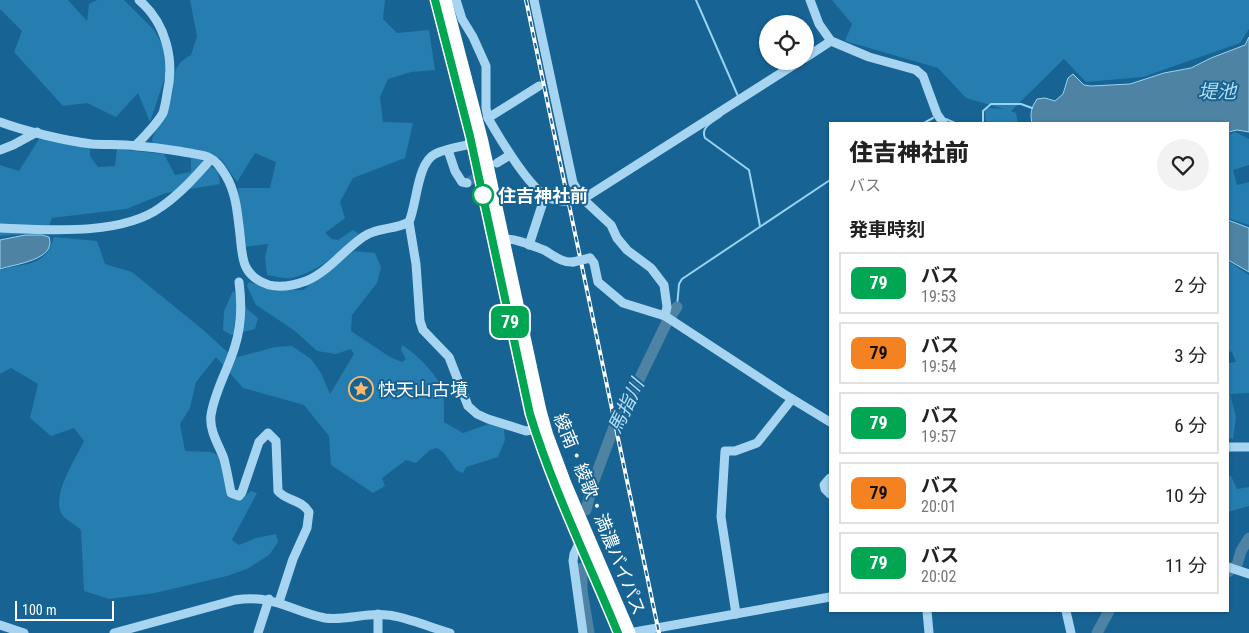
<!DOCTYPE html>
<html lang="ja">
<meta charset="utf-8">
<style>
:root{--surface:#fff;--page:#f2f2f2;--text:#222;--muted:#767676;--line:#e0e0e0}
body{margin:0;font-family:"Roboto Condensed","Noto Sans JP",sans-serif;background:var(--page);color:var(--text);height:100vh;display:flex;flex-direction:column;font-size:19px;white-space:nowrap}
*{box-sizing:border-box;margin:0}
p{font-size:16px;color:var(--muted)}
.icon{flex:none;width:28px;height:28px;fill:none;stroke:currentColor;stroke-width:2;stroke-linecap:round;stroke-linejoin:round}
.map{position:relative;flex:1;overflow:hidden}
.drawer{position:absolute;left:829px;top:122px;width:400px;height:490px;display:flex;flex-direction:column;background:var(--surface);border-radius:0px;box-shadow:0 1px 4px #0004}
.drawer>*{flex:none}
.badge{padding:0 10px;border-radius:8px;font-size:18px;line-height:32px}
.fabs{position:absolute;left:759px;top:15px;display:grid;gap:10px}
.fabs a{display:grid;place-items:center;width:55px;height:55px;border-radius:50%;background:var(--surface);box-shadow:0 1px 4px #0004;font-size:25px}
.scale{position:absolute;left:15px;bottom:12px;width:99px;box-sizing:border-box;padding-left:5px;border:2px solid #fff;border-top:0;font-size:14px;line-height:18px;white-space:nowrap;color:#fff;-webkit-text-stroke:4px #176394;paint-order:stroke}
.map>.badge{position:absolute;translate:-50% -50%;box-shadow:0 0 0 2px #fff}
h2{padding:0 20px;font-size:19px;line-height:45px}
.round{display:grid;place-items:center;flex:none;width:52px;height:52px;border-radius:26px;background:var(--page)}
.head{display:flex;align-items:center;justify-content:space-between;height:85px;padding:0 20px}
h1{font-size:24px;font-weight:800;line-height:38px}
ul{padding:0;list-style:none}
li{display:flex;align-items:center;gap:15px;height:62px;margin:0 10px 8px;padding:0 10px;border:2px solid var(--line);border-radius:0px}
li div{flex:1}
li b{display:block;font-size:19px}
li em{font-style:normal}
li .badge{min-width:55px;font-weight:700;text-align:center}
.map>svg:first-child{display:block}
.green{fill:#267db0}
.water{fill:#4e83a4;stroke:#99d3f3}
.lines{fill:none;stroke-linecap:round;stroke-linejoin:round}
.stream{stroke:#99d3f3;stroke-width:2}
.river{stroke:#4e83a4;stroke-width:11}
.minor-tunnel{stroke:#3a7aa4;stroke-width:9;stroke-dasharray:9 4.5;stroke-linecap:butt}
.minor{stroke:#a7d5f1;stroke-width:9}
.highway{stroke:#fff;stroke-width:15}
.rail-casing{stroke:#fff;stroke-width:4}
.rail{stroke:#176394;stroke-width:2;stroke-dasharray:5.5;stroke-linecap:butt}
.minor-bridge{stroke:#a7d5f1;stroke-width:9}
.line-casing{stroke:#fff;stroke-width:11}
.line{stroke:#00a651;stroke-width:8}
.stop-dot{fill:#fff;stroke:#00a651;stroke-width:2.5}
.labels{text-anchor:middle;dominant-baseline:central;stroke-width:4;stroke-linejoin:round;paint-order:stroke}
.stop-label{font-size:18px;font-weight:bold;fill:#fff;stroke:#176394;text-anchor:start}
.poi-label{font-size:18px;fill:#fff;stroke:#176394;text-anchor:start}
.street-label{font-size:18px;fill:#fff;stroke:#176394}
.water-label{font-size:19px;font-style:italic;fill:#b3def7;stroke:#176394}
</style>
<div class="map">
<svg width="1249" height="633" viewBox="0 0 1249 633">
<rect width="100%" height="100%" fill="#176394"/>
<g class="green">
<polygon points="0,0 68,0 87,21 89,4 97,0 124,0 154,30 163,46 166,74 150,122 138,93 116,117 87,103 63,106 14,52 22,31 0,9"/>
<path d="M190,0H385L383,19L397,33L429,30L435,70L411,72L388,79L380,97L383,122L413,123L405,158L353,178L340,202L345,218L325,233L332,239L338,240L353,230L359,234C340,251 317,274 290,278C283,279 274,276 267,275L265,258L268,244L244,247L238,188H270L276,162L255,153L237,182L221,159L200,150L153,145L152,139C157,127 164,115 169,102C176,82 168,67 191,55L197,36Z"/>
<polygon points="832,0 1249,0 1249,29 1240,43 1143,77 1086,82 1064,59 1011,111 1016,113 1018,124 986,124 985,111 989,108 1004,109 966,98 938,68 845,41 852,24"/>
<polygon points="1235,132 1249,139 1249,165 1233,170 1237,185 1249,182 1249,225 1228,218 1228,135"/>
<polygon points="39,139 90,148 90,156 98,167 115,166 117,149 164,154 175,175 191,172 191,158 200,159 218,171 220,184 166,193 126,209 52,218 47,232 0,236 0,165 19,171"/>
<path d="M54,237L97,241L105,264L132,272L202,329L234,358L275,347L292,346L311,359L321,373L330,394L354,354L351,349L336,354L317,351L295,331L256,305L247,286L249,282L277,290H303L354,251L375,253L381,267L377,283L352,315L351,331L390,357L402,362L406,359L401,350L402,345C414,352 436,373 441,387C445,398 444,410 444,422L463,433L489,424L504,429L505,440L498,457L466,467L463,473L456,470L444,453L437,448L430,450L416,463L406,460L382,478L385,486L373,493L331,465L329,436L304,405L243,388L216,357L196,382L190,408L180,424L185,451L211,452L228,460L235,489L246,495L251,491L257,493L232,540L239,545L256,538L276,534L278,542L269,555L247,569L227,576L155,593L109,599L84,591L81,530C76,525 64,519 61,513C52,494 76,458 84,441L74,428L51,436L30,418L38,384L11,368L0,374V270C27,262 45,268 54,237Z"/>
<polygon points="1228,261 1249,275 1249,393 1230,394 1236,417 1233,439 1228,438 1228,363 1236,362 1232,352 1228,351"/>
<polygon points="233,291 237,294 247,309 258,318 255,329 231,335 223,330 224,311"/>
<polygon points="1228,476 1231,476 1237,489 1249,487 1249,506 1228,512"/>
</g>
<g class="water">
<path d="M1249,37V132L1237,130L1228,132V124H1032C1030,113 1031,108 1037,99L1045,98L1055,101L1063,94L1068,78L1073,74L1084,85L1091,86L1130,84L1164,73L1191,68L1211,58L1245,45Z"/>
<polygon points="1228,220 1249,228 1249,272 1228,260"/>
<path d="M25,235H42L49,237C57,260 15,264 0,269V240Z"/>
</g>
<g class="lines">
<g class="stream">
<polyline points="696,0 738,96"/>
<path d="M721,116C713,122 700,127 705,138L749,170L760,226"/>
<polyline points="946,119 957,124"/>
<polyline points="922,124 933,118"/>
<polyline points="983,124 983,111 991,104 1021,104 1032,108"/>
<polyline points="677,307 679,284 682,279 830,180"/>
</g>
<g class="river">
<polyline points="586,510 593,483 614,427 618,423 667,322 677,307"/>
<polyline points="582,568 582,591 589,633"/>
<polyline points="1228,572 1237,565 1241,551 1249,538"/>
<polyline points="1097,633 1109,611"/>
</g>
<polyline class="minor-tunnel" points="467,183 490,168"/>
<g class="minor">
<polyline points="456,0 462,19 473,37 486,66 486,108 488,118"/>
<polyline points="534,0 573,183 583,199 611,225 617,238 627,250 651,268 664,285 667,307 665,316"/>
<polyline points="810,0 819,24 831,41 869,57 916,70 923,76 937,114 944,124"/>
<polyline points="805,58 831,41"/>
<path d="M539,86L488,118C499,137 529,189 549,198C560,203 572,201 583,199L800,61"/>
<path d="M0,122C24,131 66,141 92,144C107,145 122,144 137,146C151,147 165,149 178,151C188,153 199,154 208,157C217,161 221,168 226,176C235,191 237,209 239,226C243,253 238,275 269,285C281,288 295,285 306,281C328,272 344,250 363,237C377,227 395,230 409,222C417,204 417,163 435,154C449,147 466,146 481,142"/>
<path d="M136,145C146,135 156,125 163,113C165,107 166,100 167,94C175,60 166,23 139,0"/>
<polyline points="0,150 13,145 37,132"/>
<polyline points="448,150 455,171 462,182 467,183"/>
<polyline points="497,163 510,155"/>
<polyline points="409,222 416,264 420,321 423,330 449,357 468,406 477,414 488,419 526,431 544,428"/>
<path d="M0,228C47,230 122,236 161,207C180,194 196,176 211,159"/>
<path d="M502,239C515,238 531,245 544,250C553,255 562,263 573,262"/>
<polyline points="529,245 545,196"/>
<polyline points="590,258 594,263 598,282 623,303 665,316 784,394 830,422"/>
<path d="M239,282C242,304 242,324 235,346C228,370 215,390 211,415C209,431 219,445 224,459C227,471 229,482 231,493L239,496L242,492L259,442L268,433L276,441L278,491C286,501 301,499 309,512L307,528L293,559L279,602"/>
<polyline points="1228,447 1249,447"/>
<polyline points="830,478 824,485 825,489 830,494"/>
<polyline points="579,543 574,554 573,561 583,633"/>
<polyline points="1228,567 1249,574"/>
<polyline points="927,611 929,633"/>
<polyline points="1066,611 1071,633"/>
<polyline points="736,614 721,517 725,451 735,451 757,443 792,399"/>
<polyline points="0,625 24,633"/>
<path d="M114,633L235,600C275,594 290,611 325,618C346,621 366,612 387,615C404,616 432,628 450,633"/>
<polyline points="258,633 269,599"/>
<polyline points="378,633 378,614"/>
<polyline points="629,633 830,597"/>
</g>
<polyline class="highway" points="444,0 481,142 539,411 546,436 564,484 628,633"/>
<defs>
<polyline id="rail" points="526,0 659,633"/>
</defs>
<use href="#rail" class="rail-casing"/>
<use href="#rail" class="rail"/>
<polyline class="minor-bridge" points="573,262 590,258"/>
</g>
<g class="lines">
<defs>
<path id="line" d="M435,0L470,136L530,414C553,489 588,560 618,633"/>
</defs>
<use href="#line" class="line-casing"/>
<use href="#line" class="line"/>
</g>
<defs>
<symbol id="sight-ring" viewBox="-11 -11 22 22"><circle r="9.5" fill="#176394" stroke="#ffb967" stroke-width="1.5"/><path d="M0-6L1.8-2.2L6-1.7L2.9 1.2L3.7 5.4L0 3.3L-3.7 5.4L-2.9 1.2L-6-1.7L-1.8-2.2Z" fill="#ffb967"/></symbol>
</defs>
<g fill-rule="evenodd">
<use href="#sight-ring" x="347" y="375" width="28" height="28"/>
</g>
<circle class="stop-dot" cx="483" cy="195" r="10"/>
<g class="labels">
<g class="stop-label">
<text x="498" y="195">住吉神社前</text>
</g>
<g class="poi-label">
<text x="378" y="389">快天山古墳</text>
</g>
<g class="street-label">
<text transform="translate(600 514) rotate(68)">綾南・綾歌・満濃バイパス</text>
</g>
<g class="water-label">
<text x="1217" y="91">堤池</text>
<text transform="translate(626 406) rotate(-64)">馬指川</text>
</g>
</g>
</svg>
<div class="fabs">
<a><svg class="icon" aria-label="locate" viewBox="0 0 24 24"><circle cx="12" cy="12" r="6"/><path d="M12 2v4M12 18v4M2 12h4M18 12h4"/></svg></a>
</div>
<div class="scale">100 m</div>
<b class="badge" style="left:510px;top:322px;background:#00a651;color:#fff">79</b>
<section class="drawer">
<div class="head"><div><h1>住吉神社前</h1><p>バス</p></div><a class="round"><svg class="icon" aria-label="heart" viewBox="0 0 24 24"><path d="M12 20l-8-8c-3-5 5-10 8-4 3-6 11-1 8 4z"/></svg></a></div>
<h2>発車時刻</h2>
<ul>
<li><span class="badge" style="background:#00a651;color:#fff">79</span><div><b>バス</b><p>19:53</p></div><em>2 分</em></li>
<li><span class="badge" style="background:#f58220;color:#111">79</span><div><b>バス</b><p>19:54</p></div><em>3 分</em></li>
<li><span class="badge" style="background:#00a651;color:#fff">79</span><div><b>バス</b><p>19:57</p></div><em>6 分</em></li>
<li><span class="badge" style="background:#f58220;color:#111">79</span><div><b>バス</b><p>20:01</p></div><em>10 分</em></li>
<li><span class="badge" style="background:#00a651;color:#fff">79</span><div><b>バス</b><p>20:02</p></div><em>11 分</em></li>
</ul>
</section>
</div>
